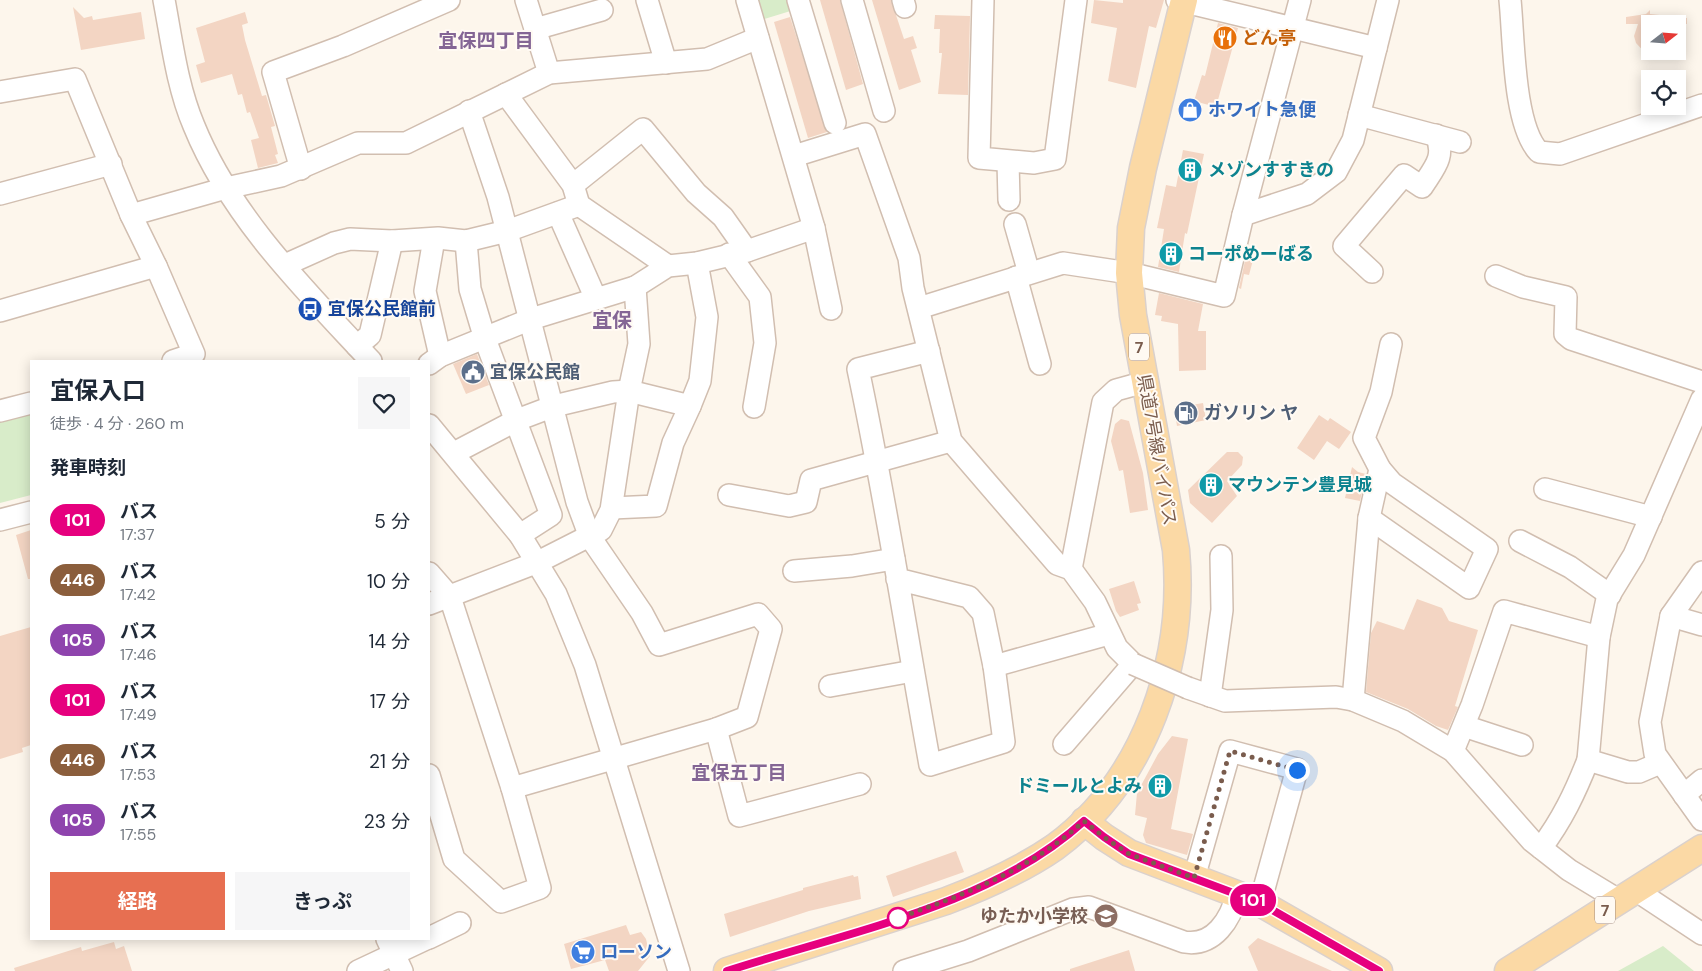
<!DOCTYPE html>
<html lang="ja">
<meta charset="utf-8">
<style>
:root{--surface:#fff;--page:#f6f6f7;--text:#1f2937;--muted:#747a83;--accent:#e76f51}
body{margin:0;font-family:"DM Sans","Noto Sans JP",sans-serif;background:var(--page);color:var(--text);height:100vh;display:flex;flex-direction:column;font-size:19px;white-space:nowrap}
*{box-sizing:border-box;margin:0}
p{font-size:16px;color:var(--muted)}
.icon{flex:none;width:28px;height:28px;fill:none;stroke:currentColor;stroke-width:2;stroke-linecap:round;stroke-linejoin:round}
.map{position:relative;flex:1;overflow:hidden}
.panel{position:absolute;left:30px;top:360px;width:400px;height:580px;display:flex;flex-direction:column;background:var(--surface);border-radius:0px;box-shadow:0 2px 12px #0003}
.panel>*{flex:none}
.badge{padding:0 10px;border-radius:16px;font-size:18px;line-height:32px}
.needle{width:32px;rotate:73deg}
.tools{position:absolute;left:1641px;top:15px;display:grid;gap:10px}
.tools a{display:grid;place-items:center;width:45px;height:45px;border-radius:0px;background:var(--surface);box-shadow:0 2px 12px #0003;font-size:25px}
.you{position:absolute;width:25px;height:25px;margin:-12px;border:4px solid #fff;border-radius:50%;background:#1a73e8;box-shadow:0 0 0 8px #1a73e833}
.map>.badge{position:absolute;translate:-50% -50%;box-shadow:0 0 0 2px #fff}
h2{padding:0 20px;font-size:19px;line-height:45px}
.round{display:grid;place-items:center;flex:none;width:52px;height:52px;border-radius:0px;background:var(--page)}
.summary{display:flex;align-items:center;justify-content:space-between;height:85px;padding:0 20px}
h1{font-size:24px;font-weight:700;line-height:38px}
.primary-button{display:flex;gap:10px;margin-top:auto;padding:10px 20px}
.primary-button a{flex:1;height:58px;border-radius:0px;background:var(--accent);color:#fff;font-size:20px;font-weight:700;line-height:58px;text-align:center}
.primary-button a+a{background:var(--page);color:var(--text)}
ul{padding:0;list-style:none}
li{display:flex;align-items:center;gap:15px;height:60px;padding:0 20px}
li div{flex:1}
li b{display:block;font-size:19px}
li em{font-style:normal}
li .badge{min-width:55px;font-weight:700;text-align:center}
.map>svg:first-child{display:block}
.green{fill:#d8ecc9}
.building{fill:#f3d5c3}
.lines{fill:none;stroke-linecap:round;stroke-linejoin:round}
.minor-casing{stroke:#d1beb0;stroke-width:24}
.major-casing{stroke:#dad1cd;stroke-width:29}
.minor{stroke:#fff;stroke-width:21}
.major{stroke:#fbd9a5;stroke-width:26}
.minor-bridge-casing{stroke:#d1beb0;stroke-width:24;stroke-linecap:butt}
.minor-bridge{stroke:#fff;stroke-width:21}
.line-casing{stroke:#fff;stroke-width:11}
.line{stroke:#e6007e;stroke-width:8}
.walk{stroke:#7a5c4d;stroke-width:5;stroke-dasharray:0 9}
.stop-dot{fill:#fff;stroke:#e6007e;stroke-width:2.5}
.labels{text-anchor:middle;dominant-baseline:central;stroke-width:4;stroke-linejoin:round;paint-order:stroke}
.shield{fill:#fffaf3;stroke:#a28b7f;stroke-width:1}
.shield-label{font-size:16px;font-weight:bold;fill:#7a5c4d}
.food-label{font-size:18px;font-weight:bold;fill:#c56008;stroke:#fffaf3;text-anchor:start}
.shop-label{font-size:18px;font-weight:bold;fill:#366cbe;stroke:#fffaf3;text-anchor:start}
.culture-label{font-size:18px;font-weight:bold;fill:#0d838f;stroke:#fffaf3;text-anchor:start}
.transit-label{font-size:18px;font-weight:bold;fill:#164399;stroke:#fffaf3;text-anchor:start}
.service-label{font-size:18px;font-weight:bold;fill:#4e5e75;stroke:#fffaf3;text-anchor:start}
.street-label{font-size:18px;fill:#7a5c4d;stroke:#fffaf3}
.education-label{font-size:18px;font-weight:bold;fill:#785e54;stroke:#fffaf3;text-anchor:end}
.neighbourhood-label{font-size:19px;font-weight:bold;fill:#846695;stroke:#fffaf3}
.quarter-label{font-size:20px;font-weight:bold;fill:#846695;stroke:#fffaf3}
</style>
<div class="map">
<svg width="1702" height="971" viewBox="0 0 1702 971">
<rect width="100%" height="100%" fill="#fdf6ec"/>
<g class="green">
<polygon points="752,0 794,0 797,9 758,21"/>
<polygon points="31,408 31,495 0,503 0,417"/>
<polygon points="1663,946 1694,971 1618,971"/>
</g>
<g class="building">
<polygon points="820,0 840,0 863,84 846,90"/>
<polygon points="872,0 891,0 904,39 913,36 917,48 911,50 921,82 899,90"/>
<polygon points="1094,0 1123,3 1123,0 1164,0 1156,28 1149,26 1136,88 1108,81 1117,28 1091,23"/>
<polygon points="73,7 84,18 92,16 93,20 141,12 145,39 81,50"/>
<polygon points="1650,10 1650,14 1687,18 1687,24 1650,24 1650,58 1636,43 1634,36 1638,24 1626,24 1626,17 1646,14"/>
<polygon points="245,12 248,23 242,25 245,40 262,96 266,95 275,126 271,127 278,154 275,155 278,163 258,168 251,140 259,138 250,112 247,113 242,94 238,95 232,74 201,83 196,65 205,62 196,28"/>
<polygon points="935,15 970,16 968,95 938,94 942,53 939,53 940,29 934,29"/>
<polygon points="790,17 827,132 808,138 774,22"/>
<polygon points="1218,23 1238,28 1216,107 1194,101 1202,75 1205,76"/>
<polygon points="1185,103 1199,107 1196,118 1182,114"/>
<polygon points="1183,150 1204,154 1187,234 1185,233 1179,272 1158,267 1164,229 1157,228 1166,185 1176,187"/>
<polygon points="1248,247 1248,258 1253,260 1249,275 1244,274 1241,289 1239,288"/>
<polygon points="1159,293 1203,304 1198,331 1206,331 1206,370 1179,371 1178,324 1161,321 1162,316 1155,315"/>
<polygon points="477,354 489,385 466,394 453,364"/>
<polygon points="1203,403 1206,420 1177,426 1174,408"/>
<polygon points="1319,415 1328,421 1330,418 1351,432 1339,449 1327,441 1314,460 1297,448"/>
<polygon points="1121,419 1129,421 1143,473 1148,510 1130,513 1123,470 1119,471 1111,441 1115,424"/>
<polygon points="1227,452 1238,452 1243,457 1242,465 1227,481 1237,496 1212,523 1190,503 1188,490"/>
<polygon points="1352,467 1358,472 1366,474 1360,501 1345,498"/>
<polygon points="31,530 31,579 28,579 16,535"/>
<polygon points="1134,581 1141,603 1137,604 1139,610 1120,617 1116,611 1109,589"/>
<polygon points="1417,599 1442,608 1449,621 1478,630 1455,706 1458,707 1448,730 1436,726 1408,709 1366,692 1371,633 1377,621 1404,630"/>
<polygon points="31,627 31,745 22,748 23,752 0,759 0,636"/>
<polygon points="1172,736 1188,739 1171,829 1193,834 1187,855 1146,843 1143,835 1147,818 1135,815 1137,793 1158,754"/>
<polygon points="956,851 964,872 893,897 886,876"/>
<polygon points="853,875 854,877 858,876 861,899 809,911 730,937 724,914 803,890 803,888"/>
<polygon points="626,925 630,935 641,932 646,939 650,956 638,971 609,971 605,960 571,969 564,944"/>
<polygon points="1258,938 1332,971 1258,971 1248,947"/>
<polygon points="114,942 116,949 124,946 132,971 15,971 14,968 81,947 82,951"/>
<polygon points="1129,950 1135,971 1070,971 1070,969"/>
</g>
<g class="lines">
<defs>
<g id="minor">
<path d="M164,0C172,42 177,86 194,126C231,217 305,290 371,361"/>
<polyline points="526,0 549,73"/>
<polyline points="647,0 666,63"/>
<polyline points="747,0 814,228 831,309"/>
<polyline points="798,0 835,123"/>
<polyline points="852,0 884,111"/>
<polyline points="903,0 905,7"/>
<polyline points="983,0 979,158 1034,163 1055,159 1076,0"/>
<polyline points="1177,0 1376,48"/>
<path d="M1510,0C1514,38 1513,125 1539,152L1560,154L1702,105"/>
<polyline points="535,29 602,10"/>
<polyline points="0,92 75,79 131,215 156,266 194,354 173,361"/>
<polyline points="506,94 573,185 579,205 668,266"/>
<polyline points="469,111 498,197 577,502 590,537 642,613 659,645 758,614 771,629 747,717 716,729 512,788"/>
<polyline points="1359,115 1460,142"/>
<polyline points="794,156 865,134 909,258 913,288 951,441 1057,564 1071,569 1095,602 1117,648 1133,664 1064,744"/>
<polyline points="1008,162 1009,200"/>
<polyline points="301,169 273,72 343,46 449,0"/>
<polyline points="573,185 643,129 696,193 723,217 747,251"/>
<polyline points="0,194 111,164"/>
<polyline points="558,213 596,299"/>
<polyline points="131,215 226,188 281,176 358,143 406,143 549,73 707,59 758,38"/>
<polyline points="1243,215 1300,0"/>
<polyline points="1015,224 1029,273"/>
<polyline points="434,239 425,291 440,356"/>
<polyline points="466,241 470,289 485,339 551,515 520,535"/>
<polyline points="729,254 760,297 765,343 754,407"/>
<polyline points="285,265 334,243 350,239 392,241 438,238 466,241 507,231 579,205"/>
<path d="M1372,272L1344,246L1404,175L1422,187C1434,168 1446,157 1436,135"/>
<polyline points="1496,276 1523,287 1566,297 1565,334 1571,339 1702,382"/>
<polyline points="1016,277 1040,364"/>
<polyline points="919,308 1063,263 1129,273 1224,296 1243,215 1307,194 1336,172 1353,140 1388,0"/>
<polyline points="0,311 156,266"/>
<polyline points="357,346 370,335 392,241"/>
<polyline points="429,364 440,356 531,319 635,287 668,266 697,263 747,251 814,228"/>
<polyline points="0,411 31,403"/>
<polyline points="429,425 520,535 556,594 585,665 679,971"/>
<polyline points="454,453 517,420 554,406 613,392 629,391 690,406 700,381 707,317 697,263"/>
<polyline points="1545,489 1651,517"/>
<polyline points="729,495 789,506 806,502 811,480 951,441"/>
<polyline points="612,508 656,506 673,443 690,406"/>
<polyline points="1369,518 1469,588 1487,549 1392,483 1380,469"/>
<polyline points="0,520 31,512"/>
<polyline points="1520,541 1570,567 1610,595"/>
<polyline points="1071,569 1103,402 1116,390 1145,382"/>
<polyline points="794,571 852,566 894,559"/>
<polyline points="1702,572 1671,616 1650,722 1655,754 1702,820"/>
<polyline points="429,573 450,597 512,788 540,888 501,902 454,859 429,775"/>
<path d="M897,579L969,597L983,613L994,666L1004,742L930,765C906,633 886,500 858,369L929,351"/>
<polyline points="429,604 538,562 601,530 611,510 629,391 639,344 635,287"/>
<polyline points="1671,616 1702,625"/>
<polyline points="994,666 1109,634"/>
<polyline points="830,686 913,671"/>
<polyline points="1188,688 1225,701 1336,697 1353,700 1403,721 1453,751 1532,841 1569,870 1620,901"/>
<polyline points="1210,696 1222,610 1221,556"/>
<polyline points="1353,700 1369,518 1380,469 1364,438 1381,392 1391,344"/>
<polyline points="1464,726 1522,745"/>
<polyline points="716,729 739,816 860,784"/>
<polyline points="1453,751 1472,705 1504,611 1599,637"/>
<polyline points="1660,763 1639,772 1628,772 1588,760 1599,637 1607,599 1634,555 1702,399"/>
<polyline points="1684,795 1702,780"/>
<path d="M1541,848C1562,820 1575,793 1588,760"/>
<polyline points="1194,878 1230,751 1297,769 1260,903"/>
<polyline points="1637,891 1702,934"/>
<polyline points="429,938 460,923"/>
<polyline points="387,939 402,971"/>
<polyline points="358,971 426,939"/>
<path d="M904,971L968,951L1073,909L1089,907L1184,942C1214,947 1231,919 1237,894"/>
</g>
<g id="major">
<polyline points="1084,821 1104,837 1129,853 1260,903 1379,971"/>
<path d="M727,971L946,901C983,887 1022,870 1055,847C1146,780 1186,660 1176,550L1133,315L1129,273L1131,228L1143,168L1184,0"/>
<polyline points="1508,971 1702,848"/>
</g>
</defs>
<use href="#minor" class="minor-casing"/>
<use href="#major" class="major-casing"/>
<use href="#minor" class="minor"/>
<use href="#major" class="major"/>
<defs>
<polyline id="minor-bridge" points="1133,664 1188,688"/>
</defs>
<use href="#minor-bridge" class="minor-bridge-casing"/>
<use href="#minor-bridge" class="minor-bridge"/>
</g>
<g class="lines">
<defs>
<path id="line" d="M727,971C844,933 991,906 1084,821L1104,837L1129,854L1260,903L1379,971"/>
</defs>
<use href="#line" class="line-casing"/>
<use href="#line" class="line"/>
<path class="walk" d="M898,918L892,920C961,896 1029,871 1084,821L1104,837L1129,854L1194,878L1230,751L1297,770"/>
</g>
<defs>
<symbol id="restaurant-disc" viewBox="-11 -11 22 22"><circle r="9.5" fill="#e8710a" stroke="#fffaf3"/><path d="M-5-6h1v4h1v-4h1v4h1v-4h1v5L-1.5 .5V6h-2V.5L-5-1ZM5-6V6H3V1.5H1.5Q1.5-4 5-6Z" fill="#fff"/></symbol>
<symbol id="shop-disc" viewBox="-11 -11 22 22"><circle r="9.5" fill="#3f7fe0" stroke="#fffaf3"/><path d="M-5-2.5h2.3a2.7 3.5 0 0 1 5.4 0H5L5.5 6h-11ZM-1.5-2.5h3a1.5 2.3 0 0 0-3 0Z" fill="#fff"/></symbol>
<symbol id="building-disc" viewBox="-11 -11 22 22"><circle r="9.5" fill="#0f9aa8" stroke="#fffaf3"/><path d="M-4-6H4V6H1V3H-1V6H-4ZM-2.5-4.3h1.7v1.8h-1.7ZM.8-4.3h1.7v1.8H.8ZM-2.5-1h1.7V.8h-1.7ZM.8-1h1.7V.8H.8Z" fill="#fff"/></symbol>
<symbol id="bus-disc" viewBox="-11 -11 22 22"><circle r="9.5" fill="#1a4fb4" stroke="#fffaf3"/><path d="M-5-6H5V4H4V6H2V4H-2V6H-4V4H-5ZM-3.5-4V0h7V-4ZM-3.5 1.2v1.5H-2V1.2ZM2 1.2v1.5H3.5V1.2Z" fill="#fff"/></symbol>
<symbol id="civic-disc" viewBox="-11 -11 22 22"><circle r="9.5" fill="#5c6f8a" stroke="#fffaf3"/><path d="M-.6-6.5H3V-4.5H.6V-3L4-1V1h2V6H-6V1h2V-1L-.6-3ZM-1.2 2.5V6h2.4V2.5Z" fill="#fff"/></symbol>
<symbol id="fuel-disc" viewBox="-11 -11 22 22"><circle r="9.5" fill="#5c6f8a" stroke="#fffaf3"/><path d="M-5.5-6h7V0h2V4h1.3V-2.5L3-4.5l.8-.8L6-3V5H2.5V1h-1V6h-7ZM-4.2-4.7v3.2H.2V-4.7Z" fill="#fff"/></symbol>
<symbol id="school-disc" viewBox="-11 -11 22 22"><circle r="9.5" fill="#8d6e63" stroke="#fffaf3"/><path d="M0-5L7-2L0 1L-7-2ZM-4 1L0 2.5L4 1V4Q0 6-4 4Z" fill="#fff"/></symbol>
<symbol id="supermarket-disc" viewBox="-11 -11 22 22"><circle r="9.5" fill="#3f7fe0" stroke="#fffaf3"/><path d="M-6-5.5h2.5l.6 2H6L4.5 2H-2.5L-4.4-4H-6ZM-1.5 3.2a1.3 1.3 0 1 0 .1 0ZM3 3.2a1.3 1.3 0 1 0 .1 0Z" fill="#fff"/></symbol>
</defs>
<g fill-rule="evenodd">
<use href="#restaurant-disc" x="1211" y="24" width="28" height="28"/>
<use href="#shop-disc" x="1176" y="96" width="28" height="28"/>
<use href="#building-disc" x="1176" y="156" width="28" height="28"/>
<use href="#building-disc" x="1157" y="240" width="28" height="28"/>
<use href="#bus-disc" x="296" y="295" width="28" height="28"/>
<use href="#civic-disc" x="459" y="358" width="28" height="28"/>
<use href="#fuel-disc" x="1172" y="399" width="28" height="28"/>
<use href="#building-disc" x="1197" y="471" width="28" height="28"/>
<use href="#building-disc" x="1146" y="772" width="28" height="28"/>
<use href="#school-disc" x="1092" y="902" width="28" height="28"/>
<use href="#supermarket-disc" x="569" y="938" width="28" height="28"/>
</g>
<circle class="stop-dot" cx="898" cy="918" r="10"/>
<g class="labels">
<g class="shield">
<rect x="1129" y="333.5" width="20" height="27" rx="4"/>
<rect x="1595" y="896.5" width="20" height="27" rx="4"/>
</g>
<g class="shield-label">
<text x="1139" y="347">7</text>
<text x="1605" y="910">7</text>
</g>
<g class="food-label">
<text x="1242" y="38">どん亭</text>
</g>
<g class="shop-label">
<text x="1208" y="110">ホワイト急便</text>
<text x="600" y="952">ローソン</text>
</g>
<g class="culture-label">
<text x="1208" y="170">メゾンすすきの</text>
<text x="1188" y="254">コーポめーばる</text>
<text x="1228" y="485">マウンテン豊見城</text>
<text x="1142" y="786" text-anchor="end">ドミールとよみ</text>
</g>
<g class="transit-label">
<text x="328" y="309">宜保公民館前</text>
</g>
<g class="service-label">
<text x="490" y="372">宜保公民館</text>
<text x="1204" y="413">ガソリン ヤ</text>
</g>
<g class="street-label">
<text transform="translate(1157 450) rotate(80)">県道7号線バイパス</text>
</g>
<g class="education-label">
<text x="1088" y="916">ゆたか小学校</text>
</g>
<g class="neighbourhood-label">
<text x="486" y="40">宜保四丁目</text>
<text x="739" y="772">宜保五丁目</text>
</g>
<g class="quarter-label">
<text x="612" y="320">宜保</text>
</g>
</g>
</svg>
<div class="tools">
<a><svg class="needle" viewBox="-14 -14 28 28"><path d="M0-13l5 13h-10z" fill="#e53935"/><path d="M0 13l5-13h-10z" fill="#747a83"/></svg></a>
<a><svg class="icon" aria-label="locate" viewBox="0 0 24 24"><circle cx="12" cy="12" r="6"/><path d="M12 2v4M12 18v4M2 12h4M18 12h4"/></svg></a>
</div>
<div class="you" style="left:1297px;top:770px"></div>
<b class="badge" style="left:1253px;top:900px;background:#e6007e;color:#fff">101</b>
<section class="panel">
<div class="summary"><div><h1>宜保入口</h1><p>徒歩 · 4 分 · 260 m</p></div><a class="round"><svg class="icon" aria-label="heart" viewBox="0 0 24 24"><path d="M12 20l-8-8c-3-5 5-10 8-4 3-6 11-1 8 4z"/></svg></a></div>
<h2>発車時刻</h2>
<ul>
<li><span class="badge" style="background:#e6007e;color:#fff">101</span><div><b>バス</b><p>17:37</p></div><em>5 分</em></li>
<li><span class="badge" style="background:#8b5e3c;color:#fff">446</span><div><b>バス</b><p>17:42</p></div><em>10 分</em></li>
<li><span class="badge" style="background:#8e44ad;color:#fff">105</span><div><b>バス</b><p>17:46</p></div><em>14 分</em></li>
<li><span class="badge" style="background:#e6007e;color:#fff">101</span><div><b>バス</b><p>17:49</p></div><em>17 分</em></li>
<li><span class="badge" style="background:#8b5e3c;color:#fff">446</span><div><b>バス</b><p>17:53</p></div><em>21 分</em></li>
<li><span class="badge" style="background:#8e44ad;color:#fff">105</span><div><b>バス</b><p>17:55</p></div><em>23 分</em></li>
</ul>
<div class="primary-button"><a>経路</a><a>きっぷ</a></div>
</section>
</div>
